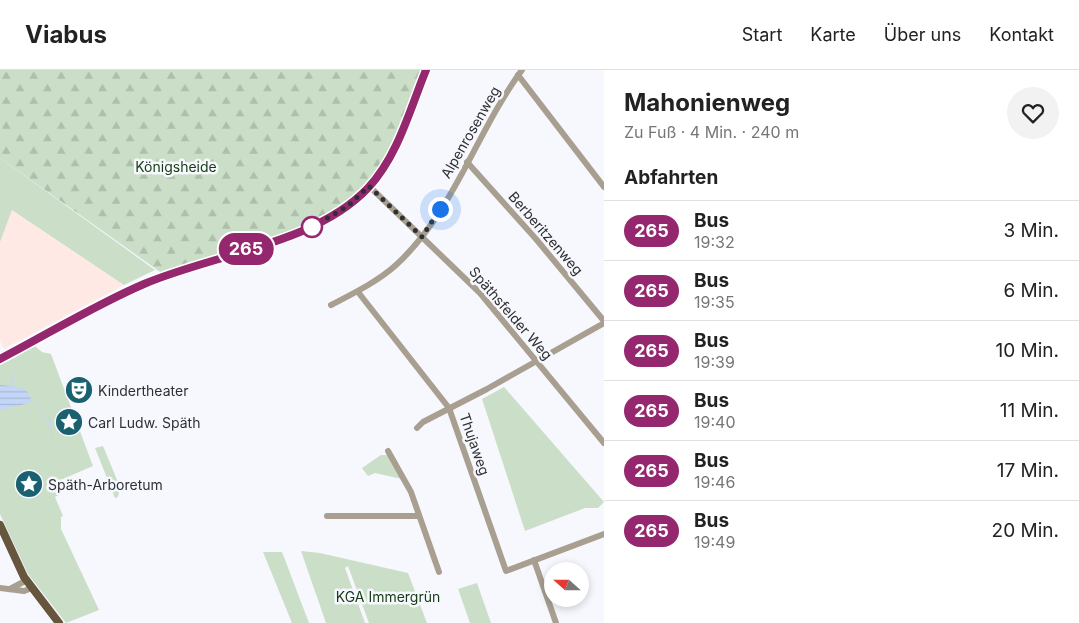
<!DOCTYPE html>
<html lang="de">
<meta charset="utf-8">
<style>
:root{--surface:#fff;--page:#f2f2f2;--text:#222;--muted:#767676;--line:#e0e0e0}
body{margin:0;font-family:Inter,sans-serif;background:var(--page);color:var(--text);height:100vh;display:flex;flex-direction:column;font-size:19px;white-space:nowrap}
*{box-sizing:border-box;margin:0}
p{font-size:16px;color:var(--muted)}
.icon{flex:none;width:28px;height:28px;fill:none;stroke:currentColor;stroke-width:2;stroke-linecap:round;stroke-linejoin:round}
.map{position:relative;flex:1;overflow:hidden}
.panel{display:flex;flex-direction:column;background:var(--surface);width:475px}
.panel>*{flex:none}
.badge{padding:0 10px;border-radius:16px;font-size:18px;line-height:32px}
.needle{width:32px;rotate:291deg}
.controls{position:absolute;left:544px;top:492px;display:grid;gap:10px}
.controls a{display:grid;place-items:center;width:45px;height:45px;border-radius:50%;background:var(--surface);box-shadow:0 2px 8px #0003;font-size:25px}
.you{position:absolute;width:25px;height:25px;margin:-12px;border:4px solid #fff;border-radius:50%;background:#1a73e8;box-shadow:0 0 0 8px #1a73e833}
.map>.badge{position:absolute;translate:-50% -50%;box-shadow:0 0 0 2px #fff}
h2{padding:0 20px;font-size:19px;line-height:45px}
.round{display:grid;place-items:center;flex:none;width:52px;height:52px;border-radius:26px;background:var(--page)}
.summary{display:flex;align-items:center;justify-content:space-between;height:85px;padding:0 20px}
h1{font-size:24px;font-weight:700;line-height:38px}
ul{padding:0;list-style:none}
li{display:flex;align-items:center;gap:15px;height:60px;padding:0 20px;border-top:1px solid var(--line)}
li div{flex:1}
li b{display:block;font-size:19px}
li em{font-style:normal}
li .badge{min-width:55px;font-weight:700;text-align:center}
header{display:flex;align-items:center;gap:30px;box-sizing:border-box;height:70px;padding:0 25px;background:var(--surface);border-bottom:1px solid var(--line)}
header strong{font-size:24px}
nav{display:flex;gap:28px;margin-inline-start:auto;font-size:18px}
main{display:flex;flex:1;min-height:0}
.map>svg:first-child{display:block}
.industrial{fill:#fee9e4}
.green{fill:#cbdec8}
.forest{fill:url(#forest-firs)}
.water{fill:url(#water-rules)}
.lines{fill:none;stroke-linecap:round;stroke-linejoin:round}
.stream{stroke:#c4d6f8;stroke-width:1}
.minor{stroke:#a89f91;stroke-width:6}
.major{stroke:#66563d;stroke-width:8}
.line-casing{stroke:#fff;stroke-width:11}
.line{stroke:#95276e;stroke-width:8}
.walk{stroke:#2f3033;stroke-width:5;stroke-dasharray:0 9}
.stop-dot{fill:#fff;stroke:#95276e;stroke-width:2.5}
.labels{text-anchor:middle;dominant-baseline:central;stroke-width:5;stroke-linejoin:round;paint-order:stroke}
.street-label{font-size:14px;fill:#2f3033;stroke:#f7f8fe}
.park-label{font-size:14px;fill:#153c12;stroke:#f7f8fe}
.poi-label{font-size:14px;fill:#2f3033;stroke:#f7f8fe;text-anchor:start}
</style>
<header>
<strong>Viabus</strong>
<nav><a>Start</a><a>Karte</a><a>Über uns</a><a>Kontakt</a></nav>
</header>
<main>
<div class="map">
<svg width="604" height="553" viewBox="0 0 604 553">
<defs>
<pattern id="forest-firs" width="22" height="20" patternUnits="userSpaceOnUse" patternTransform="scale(1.25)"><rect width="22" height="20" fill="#cbdec8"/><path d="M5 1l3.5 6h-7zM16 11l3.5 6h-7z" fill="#afbfac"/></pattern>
<pattern id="water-rules" width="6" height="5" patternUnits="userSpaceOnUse" patternTransform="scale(1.25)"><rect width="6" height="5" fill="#c4d6f8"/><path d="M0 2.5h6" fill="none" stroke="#a9b8d5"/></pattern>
</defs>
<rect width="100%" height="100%" fill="#f7f8fe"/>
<polygon class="industrial" points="12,140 124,215 4,279 0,271 0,172"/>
<g class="green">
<polygon points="0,88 155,200 124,215 12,140 0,172"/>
<polygon points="35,276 42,282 51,284 93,396 56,412 61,424 55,427 63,446 61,447 61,459 99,540 66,553 28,504 0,444 0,295"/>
<polygon points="504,317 604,432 598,438 585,438 525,461 482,329"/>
<polygon points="103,376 120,417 118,427 115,428 95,378"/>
<polygon points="381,385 389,385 402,409 375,403 368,406 362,398"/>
<polygon points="301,481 320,483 408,503 427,553 369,553 348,496 345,498 365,553 326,553"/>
<polygon points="263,482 282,482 309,553 292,553"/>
<polygon points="477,513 491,553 470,553 458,519"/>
</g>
<polygon class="forest" points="0,0 423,0 389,82 370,111 344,136 318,151 163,204 0,88"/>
<path class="water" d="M0,315C12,317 30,315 31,331L25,334L0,340Z"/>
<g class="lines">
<g class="stream">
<polyline points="12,317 14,297"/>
<path d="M31,331C43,333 41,348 50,350L52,367L55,370"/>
</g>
<g class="minor">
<polyline points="518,5 604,117"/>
<polyline points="467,92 536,169 604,251"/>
<polyline points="369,116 480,223 604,373"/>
<polyline points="358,222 449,338 506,501 604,464"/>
<path d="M331,235C354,223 377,212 396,195C454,142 476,62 522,0"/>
<path d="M0,289L144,214L312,157C383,126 399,66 426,0"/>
<polyline points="417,358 423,352 487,319 604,253"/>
<polyline points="388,381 411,422 439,502"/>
<polyline points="327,446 418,446"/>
<polyline points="534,490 556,553"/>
<polyline points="0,518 24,521 32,518"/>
<polyline points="10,519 27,510"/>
</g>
<polyline class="major" points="0,455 24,507 59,553"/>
</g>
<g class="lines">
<defs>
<path id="line" d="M0,289C48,264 95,235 144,214C214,184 315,174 368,118C398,86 410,39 426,0"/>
</defs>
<use href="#line" class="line-casing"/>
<use href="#line" class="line"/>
<polyline class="walk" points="312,157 348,136 369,116 422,167 440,139"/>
</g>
<defs>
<symbol id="theatre-disc" viewBox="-11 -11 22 22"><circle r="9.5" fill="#196070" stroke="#f7f8fe"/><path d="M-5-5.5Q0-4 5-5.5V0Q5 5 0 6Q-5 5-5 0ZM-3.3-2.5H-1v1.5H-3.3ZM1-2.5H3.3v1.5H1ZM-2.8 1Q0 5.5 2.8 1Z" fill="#fff"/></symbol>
<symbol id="sight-disc" viewBox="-11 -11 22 22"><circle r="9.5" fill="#196070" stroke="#f7f8fe"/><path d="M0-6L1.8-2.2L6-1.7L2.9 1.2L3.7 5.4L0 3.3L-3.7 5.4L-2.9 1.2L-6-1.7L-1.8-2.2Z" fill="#fff"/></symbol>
</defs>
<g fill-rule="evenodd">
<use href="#theatre-disc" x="63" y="304" width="32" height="32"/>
<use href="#sight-disc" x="53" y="336" width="32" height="32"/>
<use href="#sight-disc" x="13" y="398" width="32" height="32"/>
</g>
<circle class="stop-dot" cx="312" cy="157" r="10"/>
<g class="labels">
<g class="street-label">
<text transform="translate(470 62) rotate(-60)">Alpenrosenweg</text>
<text transform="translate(546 163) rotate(49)">Berberitzenweg</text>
<text transform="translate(511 243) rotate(49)">Späthsfelder Weg</text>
<text transform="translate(475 374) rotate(71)">Thujaweg</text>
</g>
<g class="park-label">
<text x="176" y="96">Königsheide</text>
<text x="388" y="526">KGA Immergrün</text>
</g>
<g class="poi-label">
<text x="98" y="320">Kindertheater</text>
<text x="88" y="352">Carl Ludw. Späth</text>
<text x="48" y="414">Späth-Arboretum</text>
</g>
</g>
</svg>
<div class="controls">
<a><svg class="needle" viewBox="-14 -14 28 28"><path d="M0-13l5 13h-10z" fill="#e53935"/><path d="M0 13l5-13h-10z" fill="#767676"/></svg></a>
</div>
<div class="you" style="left:440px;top:139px"></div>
<b class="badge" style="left:246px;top:179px;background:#95276e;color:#fff">265</b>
</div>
<section class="panel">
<div class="summary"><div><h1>Mahonienweg</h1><p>Zu Fuß · 4 Min. · 240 m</p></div><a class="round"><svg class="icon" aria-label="heart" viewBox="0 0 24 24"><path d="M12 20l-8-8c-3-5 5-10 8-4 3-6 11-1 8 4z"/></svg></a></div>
<h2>Abfahrten</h2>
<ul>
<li><span class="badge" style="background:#95276e;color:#fff">265</span><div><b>Bus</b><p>19:32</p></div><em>3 Min.</em></li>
<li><span class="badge" style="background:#95276e;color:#fff">265</span><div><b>Bus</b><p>19:35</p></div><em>6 Min.</em></li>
<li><span class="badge" style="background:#95276e;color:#fff">265</span><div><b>Bus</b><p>19:39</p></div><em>10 Min.</em></li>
<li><span class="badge" style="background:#95276e;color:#fff">265</span><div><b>Bus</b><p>19:40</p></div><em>11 Min.</em></li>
<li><span class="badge" style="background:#95276e;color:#fff">265</span><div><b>Bus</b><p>19:46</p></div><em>17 Min.</em></li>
<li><span class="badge" style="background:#95276e;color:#fff">265</span><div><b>Bus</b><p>19:49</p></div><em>20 Min.</em></li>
</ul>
</section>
</main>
